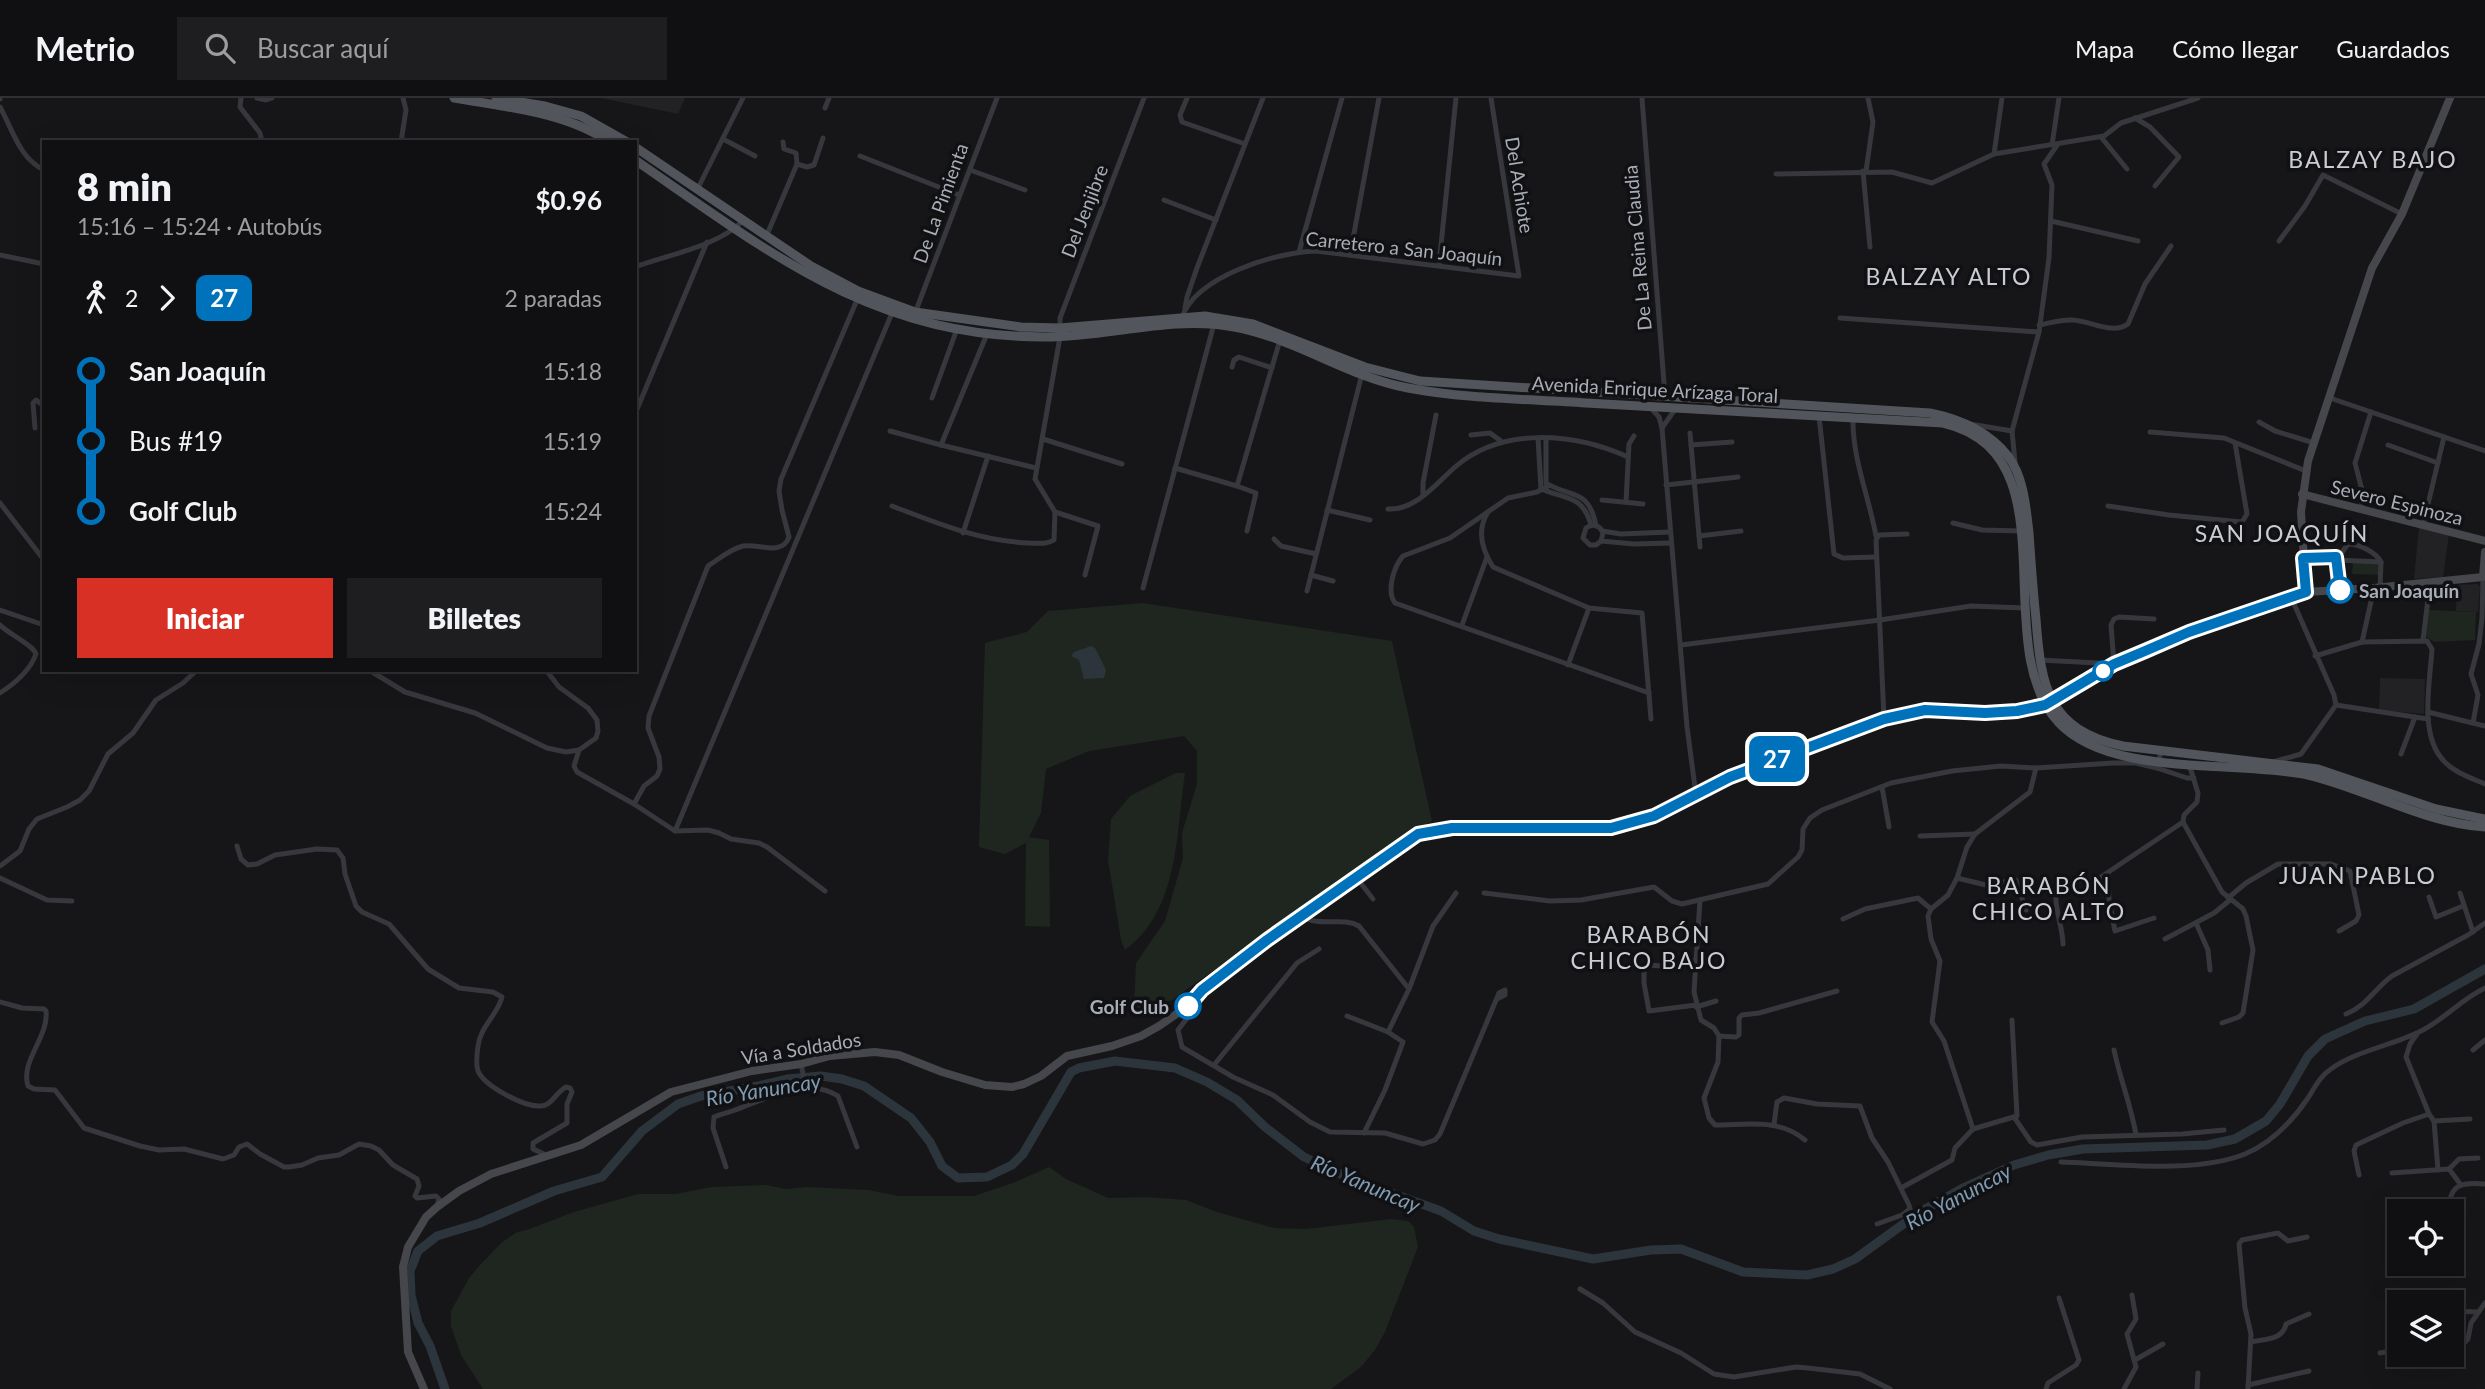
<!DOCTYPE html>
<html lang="es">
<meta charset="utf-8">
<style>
:root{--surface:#101012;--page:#1e1e20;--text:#f1f3f6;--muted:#9c9d9f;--line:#303032;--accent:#d93025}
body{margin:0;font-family:Lato,sans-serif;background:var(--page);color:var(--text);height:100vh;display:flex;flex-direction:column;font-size:26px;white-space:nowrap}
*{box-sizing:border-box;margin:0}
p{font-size:23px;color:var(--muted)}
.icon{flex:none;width:38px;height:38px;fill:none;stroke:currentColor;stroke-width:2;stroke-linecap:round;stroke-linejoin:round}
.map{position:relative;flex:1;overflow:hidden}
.panel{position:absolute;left:42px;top:42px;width:595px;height:532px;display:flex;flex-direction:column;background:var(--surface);border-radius:0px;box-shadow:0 7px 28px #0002,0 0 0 2px var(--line)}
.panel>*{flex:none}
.badge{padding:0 14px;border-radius:10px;font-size:24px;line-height:46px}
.controls{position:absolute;left:2387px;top:1101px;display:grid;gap:14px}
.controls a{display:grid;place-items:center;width:77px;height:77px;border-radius:0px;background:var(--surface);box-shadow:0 7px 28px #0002,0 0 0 2px var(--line);font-size:35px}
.map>.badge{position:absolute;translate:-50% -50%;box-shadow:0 0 0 4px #fff}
.legs{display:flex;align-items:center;gap:10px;height:77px;padding:0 35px;font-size:23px}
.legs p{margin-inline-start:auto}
.overview{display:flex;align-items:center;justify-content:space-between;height:119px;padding:0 35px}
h1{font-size:38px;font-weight:800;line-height:52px}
.action{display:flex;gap:14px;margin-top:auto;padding:14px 35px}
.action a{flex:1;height:80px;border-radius:0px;background:var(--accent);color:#fff;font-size:28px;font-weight:800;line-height:80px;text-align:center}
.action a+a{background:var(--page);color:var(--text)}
ul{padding:0 35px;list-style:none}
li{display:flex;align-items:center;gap:24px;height:70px;font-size:26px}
li i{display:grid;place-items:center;width:10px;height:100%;margin:0 9px;background:currentColor}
li i::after{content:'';width:18px;height:18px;margin:-9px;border:5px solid;border-radius:50%;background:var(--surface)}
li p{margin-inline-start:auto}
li:first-child i{background:linear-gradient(#0000 50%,currentColor 0)}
li:last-child i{background:linear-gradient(currentColor 50%,#0000 0)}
header{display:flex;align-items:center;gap:42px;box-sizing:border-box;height:98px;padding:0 35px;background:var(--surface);border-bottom:2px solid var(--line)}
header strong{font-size:33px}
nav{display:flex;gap:38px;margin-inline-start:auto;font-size:24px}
.search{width:490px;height:63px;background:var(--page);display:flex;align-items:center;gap:18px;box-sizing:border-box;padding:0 24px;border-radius:0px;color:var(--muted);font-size:26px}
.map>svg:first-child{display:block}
.built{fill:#222225}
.green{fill:#1e261f}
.water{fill:#2c353c}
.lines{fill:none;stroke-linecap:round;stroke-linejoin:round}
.river{stroke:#2c353c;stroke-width:9}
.street{stroke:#37383d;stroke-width:5}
.secondary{stroke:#45474d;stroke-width:8}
.primary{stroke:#53555c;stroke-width:9}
.line-1-casing{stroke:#fff;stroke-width:16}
.line-1{stroke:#0072bc;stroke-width:10}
.stop-1-dot{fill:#fff;stroke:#0072bc;stroke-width:3.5}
.labels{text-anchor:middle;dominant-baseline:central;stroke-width:7;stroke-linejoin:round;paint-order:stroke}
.street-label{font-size:19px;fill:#a8adb8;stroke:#111113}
.stop-label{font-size:19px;font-weight:bold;fill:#a8adb8;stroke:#111113;text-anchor:start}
.water-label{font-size:21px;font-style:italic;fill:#7f9bb3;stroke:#111113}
.quarter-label{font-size:23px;letter-spacing:2px;fill:#c9ccd4;stroke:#111113}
</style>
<header>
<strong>Metrio</strong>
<div class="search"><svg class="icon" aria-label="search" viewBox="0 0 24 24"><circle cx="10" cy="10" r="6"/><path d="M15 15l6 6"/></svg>Buscar aquí</div>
<nav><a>Mapa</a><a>Cómo llegar</a><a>Guardados</a></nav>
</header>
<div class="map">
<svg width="2485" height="1291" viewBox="0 0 2485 1291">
<rect width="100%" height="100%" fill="#161618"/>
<g class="built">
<polygon points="601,0 685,0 678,16"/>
<polygon points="2419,428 2449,436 2443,479 2414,481"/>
<polygon points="2478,486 2480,489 2478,514 2456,513 2457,487"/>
<polygon points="2380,580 2425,581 2424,616 2379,612"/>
</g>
<g class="green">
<polygon points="2353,464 2380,464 2380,477 2352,476"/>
<polygon points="1143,505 1392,543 1432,723 1400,740 1172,902 1141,911 1134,908 1136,865 1165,823 1183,760 1182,735 1197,686 1197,653 1184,638 1089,653 1046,671 1041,715 1029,739 1049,742 1050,829 1025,828 1026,745 1005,756 979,749 985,545 1027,534 1048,513"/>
<polygon points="2429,512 2476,514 2475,542 2434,544 2425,538"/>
<path d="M1176,675H1185C1176,735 1179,813 1125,852L1121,842L1108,762L1111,721L1130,698Z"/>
<polygon points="1049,1069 1066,1081 1108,1100 1147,1099 1186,1102 1217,1114 1274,1130 1306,1131 1391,1121 1408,1123 1414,1129 1418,1149 1385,1234 1375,1252 1361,1269 1331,1291 483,1291 461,1257 451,1228 451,1213 469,1180 481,1166 501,1145 517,1134 527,1132 574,1114 638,1096 675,1096 712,1089 766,1087 786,1091 807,1089 869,1092 898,1098 974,1098 1013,1085"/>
</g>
<polygon class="water" points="1091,548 1095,550 1106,572 1104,580 1084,581 1079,562 1071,558 1074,554"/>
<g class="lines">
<polyline class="river" points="445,1291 430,1248 418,1225 411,1197 410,1173 418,1153 437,1138 480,1125 554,1093 602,1079 642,1033 678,1006 701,998 758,988 787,981 821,978 842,981 864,988 911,1020 930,1044 942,1068 958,1080 987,1079 1012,1067 1023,1056 1071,974 1079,970 1115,963 1175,970 1207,984 1237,1002 1265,1029 1304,1059 1347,1079 1441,1113 1474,1133 1499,1141 1593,1161 1651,1152 1681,1151 1743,1174 1807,1177 1833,1171 1855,1161 1920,1114 1965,1089 2014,1067 2048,1057 2083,1051 2207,1047 2235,1041 2266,1023 2280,1006 2308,958 2325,941 2365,923 2414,911 2485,871"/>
<g class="street">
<polyline points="241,0 240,9 260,35 262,44"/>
<polyline points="257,0 266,2 272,0"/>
<polyline points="1187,0 1180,17 1182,24 1245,46"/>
<polyline points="1642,0 1665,298"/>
<polyline points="0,1 0,0"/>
<path d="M0,9C13,32 19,60 44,72"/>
<polyline points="825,10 829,0"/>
<polyline points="2135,20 2150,29 2179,59 2155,88"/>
<polyline points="2101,39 2127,71"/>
<polyline points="723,41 755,58"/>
<polyline points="401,44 406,12 403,0"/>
<polyline points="2052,47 2059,0"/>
<polyline points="1994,56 2002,0"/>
<polyline points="860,58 959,97"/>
<polyline points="797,66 807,69 814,67 823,40"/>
<polyline points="970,72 1025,92"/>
<polyline points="1863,73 1870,149"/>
<polyline points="1866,73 1873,24 1868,0"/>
<polyline points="1776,76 1892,74 1932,85 1994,56 2104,38 2121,25 2198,0"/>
<polyline points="697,92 743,0"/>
<polyline points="1164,102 1216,122"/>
<polyline points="2051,123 2138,143"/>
<polyline points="766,139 797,66 796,55 784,51 783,44"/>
<polyline points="2279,143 2305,108 2323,77 2402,116"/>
<polyline points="1299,154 1342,0"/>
<polyline points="0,157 44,166"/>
<polyline points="1350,157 1379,0"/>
<polyline points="1439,167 1456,0"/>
<path d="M635,169C670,156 716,149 743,123"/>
<polyline points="1185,210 1187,199 1197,170 1263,0"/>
<polyline points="915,215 997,0"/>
<path d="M1182,219C1197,178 1276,154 1316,153L1519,178L1491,0"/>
<polyline points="1840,220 2039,234"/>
<path d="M2039,227C2050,225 2062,221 2073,222C2091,223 2113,237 2128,226L2145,186L2171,148"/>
<polyline points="1232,269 1234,262 1239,259 1272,270"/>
<polyline points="932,300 957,231"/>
<polyline points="2330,300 2485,353"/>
<polyline points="1651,310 1659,319 1662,330 1687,629 1696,697"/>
<polyline points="635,316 707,144"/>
<polyline points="1819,318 1834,456 1843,460 1876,459"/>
<path d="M1853,320C1852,360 1869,399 1876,438"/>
<polyline points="2259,324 2275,333 2314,345"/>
<polyline points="1970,326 2012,333"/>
<polyline points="35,330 33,305 36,302 44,308"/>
<polyline points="1662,330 1676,310"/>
<polyline points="890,333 941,347 987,236"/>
<polyline points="2150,334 2224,340 2306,373"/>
<polyline points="1690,335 1700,449"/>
<polyline points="1471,337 1490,335 1501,343"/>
<path d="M1538,340L1541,391C1565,401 1583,397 1591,427"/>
<polyline points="1043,341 1122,366"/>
<path d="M1546,341V385C1569,400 1589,389 1596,428"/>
<polyline points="941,347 1036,370"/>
<polyline points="1691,347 1732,344"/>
<polyline points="2388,347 2438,365"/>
<polyline points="2015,364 2012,333 2039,234 2049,160 2052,87 2044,66 2058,46"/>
<polyline points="1175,370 1237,388"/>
<polyline points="1666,387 1738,379"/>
<path d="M1548,388L1537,394L1508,400L1450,440L1403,458C1394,468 1386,493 1395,505L1649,595"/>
<polyline points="1423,396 1423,385 1436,317"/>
<polyline points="1602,402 1643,406"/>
<polyline points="1626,404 1629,346 1634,338"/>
<polyline points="0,405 44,462"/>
<path d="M892,408C937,425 979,443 1028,445C1037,445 1046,447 1054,442L1055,414L1035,381L1060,239V220L1144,0"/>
<polyline points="2108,408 2169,417 2242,424 2247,416 2235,345"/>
<path d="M1388,411C1415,413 1437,385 1455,369C1503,328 1574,335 1628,359"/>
<polyline points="2361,411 2363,396 2355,365 2371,314"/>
<polyline points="1327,412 1370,422"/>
<polyline points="1055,414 1098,428 1085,477"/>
<path d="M1488,414C1476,433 1482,452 1493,469L1589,510L1642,515L1651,621"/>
<polyline points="1953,425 1982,432 2020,433"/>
<polyline points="2423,427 2444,339"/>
<polyline points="1247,433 1256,395 1237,388 1280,242"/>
<polyline points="1602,433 1621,436 1670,434"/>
<polyline points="963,435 988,358"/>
<polyline points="1699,438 1741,433"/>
<polyline points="1274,441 1281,448 1316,456"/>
<path d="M1601,443L1603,435C1600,427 1593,425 1586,430L1583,440L1590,447H1596L1601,443L1634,446L1671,445"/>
<path d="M2336,459L2340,457L2348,446C2359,446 2376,454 2381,464"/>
<polyline points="2303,460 2336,459 2340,492"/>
<polyline points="2337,462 2381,464 2380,489"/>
<polyline points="1311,477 1333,483"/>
<polyline points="1143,490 1214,226"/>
<polyline points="1307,493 1362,276"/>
<polyline points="0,512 44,527"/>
<path d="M0,527C9,536 33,547 36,556C30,573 14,586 0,595"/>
<polyline points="1462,527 1487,459"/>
<polyline points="2423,542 2430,485"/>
<polyline points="2362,544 2374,490"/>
<polyline points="1681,547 1880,522 1971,508 2025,510"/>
<path d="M2315,558L2362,544L2427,543L2432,551C2430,584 2419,636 2443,662C2453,674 2471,680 2485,686"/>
<polyline points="2039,562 2098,565 2106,571"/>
<polyline points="2114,566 2111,527 2114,521 2119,519 2154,521"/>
<polyline points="1568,567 1589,510"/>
<polyline points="369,572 405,594 475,615 547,650 566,654 579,652 596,640 598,633 597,622 588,610 559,589 546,572"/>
<polyline points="88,573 89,572"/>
<polyline points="2336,607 2428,621"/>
<polyline points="2428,614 2485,628"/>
<polyline points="1884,621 1876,442 1879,437 1907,436"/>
<polyline points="2473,625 2478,597 2471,576 2479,546 2482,520 2483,479"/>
<polyline points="579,652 574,668 577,674 634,706 675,733 708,732 719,735 731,741 759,745 767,749 825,793"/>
<polyline points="2401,656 2415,619"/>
<polyline points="2273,664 2301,656 2336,607 2334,597 2291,499"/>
<polyline points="2189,666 2198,695 2197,704 2184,717 2183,724 2222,794 2243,811 2246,818 2253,852 2243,915 2239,919 2222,925"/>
<polyline points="2157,670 2187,680 2194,680"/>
<polyline points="1882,689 1889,729"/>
<path d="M634,706L644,688L657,678L660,671L659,659L648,630L649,618L708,468C719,461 730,451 743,448C758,445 782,459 789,439L782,412L779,393L781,381L857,202"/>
<polyline points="675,733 892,215"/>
<polyline points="1920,738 1975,736"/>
<path d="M237,748L241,761L248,767L257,766L275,757L317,751L337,752L343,760L345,776L356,808L362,814L389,826L428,871L459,890L493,894L502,899C498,916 480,929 478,948C477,955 475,968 479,975C487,989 524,1009 540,1008C552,1008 556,994 566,989L570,990L572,994L567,1006V1025L533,1045V1051L546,1057"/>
<polyline points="0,768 20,753 29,731 37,721 67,709 80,702 89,693 108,656 133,635 156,602 183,585 197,572"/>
<polyline points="2108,776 2109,802 2115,833 2154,820"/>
<polyline points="1356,779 1373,801"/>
<polyline points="0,780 47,802 72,803"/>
<polyline points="1957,780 1986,787 2016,782 2026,812"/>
<polyline points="1484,795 1550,803 1581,802 1654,789 1672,803 1682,806 1768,786 1798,759 1802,752 1803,731 1810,720 1822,712 1891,685 1952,673 2001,668 2036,670 2113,665 2136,665 2157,670 2161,654"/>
<polyline points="2460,795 2473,834"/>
<polyline points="2429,799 2436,819 2463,808"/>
<polyline points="2228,800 2246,785 2278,766 2331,766 2350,773 2359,817 2356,823 2339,833"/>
<path d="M1700,802L1694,894L1701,922L1714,930L1719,938L1718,964L1704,1000L1709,1020L1715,1027C1747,1027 1779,1020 1805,1042"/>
<path d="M1302,818C1319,830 1342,818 1359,828L1409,891"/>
<polyline points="1843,821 1865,811 1918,800 1931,811"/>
<polyline points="2196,825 2208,852 2210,872"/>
<polyline points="2165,841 2214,815 2230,802"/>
<path d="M2063,846C2063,827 2049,798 2060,783L2094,782L2101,779L2183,724"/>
<polyline points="1215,884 1178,932 1182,949 1233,979 1273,997 1310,1024 1330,1034 1385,1035 1423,1046 1435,1042 1440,1036 1499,895 1505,892 1505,897 1497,901"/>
<path d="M0,904L22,910L44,911L46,913C49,939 20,963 28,988L34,991L55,992L84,1030L140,1048L159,1052L184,1051L223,1061L234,1057L239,1049L247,1046L260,1056L284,1069H289L302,1067L318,1060L339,1057L359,1046L371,1048L379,1052L393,1067L417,1081L419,1088L415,1098L417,1100L436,1098L439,1101L437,1108"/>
<polyline points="1696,907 1649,913 1644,885 1644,870 1647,867 1663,868 1696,862"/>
<polyline points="1696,909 1716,903"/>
<path d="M2346,916C2367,908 2375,890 2392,878L2468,837L2485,825"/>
<polyline points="1347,918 1388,934 1403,944 1385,992 1364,1035"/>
<polyline points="1388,934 1409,891 1433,828 1456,795"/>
<polyline points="2417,936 2410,946 2406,959 2429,1016"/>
<polyline points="1719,938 1736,939 1739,937 1739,920 1742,917 1759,915 1837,893"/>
<path d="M2114,952C2120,981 2131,1007 2136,1037"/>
<polyline points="2473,952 2485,942"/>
<polyline points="801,966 806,990"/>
<polyline points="1214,967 1297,865 1319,851"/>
<polyline points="2014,1019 2031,1044 2037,1047 2082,1039 2182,1036 2224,1032"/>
<polyline points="2434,1023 2470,1021"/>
<polyline points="1774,1026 1777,1004 1784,1000 1817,1006 1860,1008 1872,1040 1888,1064 1909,1107 1910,1111 1902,1117 1877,1126"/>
<polyline points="1973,1031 2017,1018 2012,922"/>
<path d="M2061,1064C2116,1066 2195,1076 2245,1056C2271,1045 2293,1022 2308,1000C2315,989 2320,978 2331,971C2353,954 2393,947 2419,934C2443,923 2461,901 2485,890"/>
<path d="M726,1069L713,1030L714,1019C720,1016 728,1015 735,1012C765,1001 808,978 838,998L857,1049"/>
<polyline points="2449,1071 2459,1061 2478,1060"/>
<polyline points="2392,1075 2449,1071 2461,1087"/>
<polyline points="2359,1077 2354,1053 2356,1047 2403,1025 2429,1016 2434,1023 2438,1072"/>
<polyline points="1901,1090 1952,1062 1955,1050 1973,1031 1944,943 1932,924 1940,863 1931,841 1928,818 1931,811 1948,797 1957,780 1967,749 1975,736 2030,694 2036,670"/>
<path d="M2449,1113C2449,1086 2461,1084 2485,1086"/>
<polyline points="2396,1132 2399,1131"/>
<polyline points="1580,1191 1603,1205 1635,1234 1681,1255 1714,1276 1734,1279 1796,1269 1808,1270 1860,1276 1890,1291"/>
<polyline points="2452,1213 2477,1214"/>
<path d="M2251,1244C2265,1241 2283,1242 2286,1226L2309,1216"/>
<polyline points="2452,1245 2465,1244 2468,1241 2471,1225 2485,1205"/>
<polyline points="2380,1255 2399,1252"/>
<polyline points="2135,1262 2163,1246"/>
<polyline points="2248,1287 2309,1273"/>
<polyline points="2046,1291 2048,1285 2076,1267 2079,1262 2059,1200"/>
<polyline points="2124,1291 2136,1269 2127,1236 2136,1221 2132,1197"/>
<polyline points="2197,1291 2198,1275"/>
<polyline points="2248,1291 2251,1236 2245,1210 2239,1146 2242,1142 2278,1135 2288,1143 2307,1139"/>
</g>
<g class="secondary">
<polyline points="2302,396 2485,443"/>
<polyline points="2306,494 2301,414 2308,363 2372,170 2402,116 2450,0"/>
<polyline points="424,1291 408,1254 403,1169 408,1149 426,1119 437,1109 459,1093 491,1076 581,1047 671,994 752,973 801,966 830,958 875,954 899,957 942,974 985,987 1012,989 1024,986 1041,978 1067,958 1112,948 1141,938 1159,928 1188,908 1202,892 1267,842 1418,736 1452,730 1611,730 1654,718 1730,679 1884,621 1925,612 1985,615 2017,613 2045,607 2124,562 2189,534 2306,494 2374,490 2483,479 2485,454"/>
</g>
<g class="primary">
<path d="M454,0C505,9 566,14 609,44"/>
<polyline points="496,0 545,8 581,18 627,44"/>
<path d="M635,49L811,168L858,193L915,214L1021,229L1060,230L1205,218L1253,226L1365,269L1420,283L1930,315C1960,321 1988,333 2008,358C2024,379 2026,410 2029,435C2031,464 2033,492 2036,521C2041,589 2048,632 2123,648L2318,671L2436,711L2485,721"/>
<path d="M635,62C769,154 871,238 1043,239C1106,240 1170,217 1234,229C1295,240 1348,279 1408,290C1466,301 1528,301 1586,305C1705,312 1824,318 1943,325C2076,356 1985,546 2059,625C2111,680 2237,662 2308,677C2367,691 2424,725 2485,729"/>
</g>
</g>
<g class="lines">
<defs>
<polyline id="line-1" points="1188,908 1202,892 1267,842 1418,736 1452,730 1611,730 1654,718 1730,679 1884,621 1925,612 1985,615 2017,613 2045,607 2114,566 2145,553 2189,534 2306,494 2303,460 2336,459 2340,492"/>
</defs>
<use href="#line-1" class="line-1-casing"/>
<use href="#line-1" class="line-1"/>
</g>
<g class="stop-1-dot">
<circle cx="2340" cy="492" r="12"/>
<circle cx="2103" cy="573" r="9"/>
<circle cx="1188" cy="908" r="12"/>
</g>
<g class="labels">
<g class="street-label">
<text transform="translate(1520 87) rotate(81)">Del Achiote</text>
<text transform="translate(940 105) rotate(-70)">De La Pimienta</text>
<text transform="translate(1084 113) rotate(-69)">Del Jenjibre</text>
<text transform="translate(1404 150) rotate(6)">Carretero a San Joaquín</text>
<text transform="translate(1637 150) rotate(-95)">De La Reina Claudia</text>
<text transform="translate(1655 291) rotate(3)">Avenida Enrique Arízaga Toral</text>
<text transform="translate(2397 404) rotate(14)">Severo Espinoza</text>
<text transform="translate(801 950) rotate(-9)">Vía a Soldados</text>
</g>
<g class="stop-label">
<text x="2359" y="492">San Joaquín</text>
<text x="1169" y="908" text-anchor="end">Golf Club</text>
</g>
<g class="water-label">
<text transform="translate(763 991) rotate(-9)">Río Yanuncay</text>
<text transform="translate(1366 1085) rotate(23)">Río Yanuncay</text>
<text transform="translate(1958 1098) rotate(-28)">Río Yanuncay</text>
</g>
<g class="quarter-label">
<text x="2373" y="61">BALZAY BAJO</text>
<text x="1949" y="178">BALZAY ALTO</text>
<text x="2282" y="435">SAN JOAQUÍN</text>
<text x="2358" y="777">JUAN PABLO</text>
<text x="2049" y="787">BARABÓN<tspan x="2049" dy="26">CHICO ALTO</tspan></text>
<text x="1649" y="836">BARABÓN<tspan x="1649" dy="26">CHICO BAJO</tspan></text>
</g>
</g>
</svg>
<div class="controls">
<a><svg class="icon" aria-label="locate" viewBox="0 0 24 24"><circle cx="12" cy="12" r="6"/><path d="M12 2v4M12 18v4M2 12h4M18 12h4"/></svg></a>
<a><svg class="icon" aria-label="layers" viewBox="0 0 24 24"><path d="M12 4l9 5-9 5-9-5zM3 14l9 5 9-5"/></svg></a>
</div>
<b class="badge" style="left:1777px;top:661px;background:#0072bc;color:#fff">27</b>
<section class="panel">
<div class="overview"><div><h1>8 min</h1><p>15:16 – 15:24 · Autobús</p></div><b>$0.96</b></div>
<div class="legs"><svg class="icon" aria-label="walk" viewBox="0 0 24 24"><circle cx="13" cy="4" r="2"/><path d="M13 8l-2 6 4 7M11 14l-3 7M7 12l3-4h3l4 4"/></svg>2<svg class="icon" aria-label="forward" viewBox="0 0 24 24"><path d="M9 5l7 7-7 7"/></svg><b class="badge" style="background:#0072bc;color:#fff">27</b><p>2 paradas</p></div>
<ul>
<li><i style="color:#0072bc"></i><b>San Joaquín</b><p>15:18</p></li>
<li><i style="color:#0072bc"></i><span>Bus #19</span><p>15:19</p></li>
<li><i style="color:#0072bc"></i><b>Golf Club</b><p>15:24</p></li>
</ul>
<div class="action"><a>Iniciar</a><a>Billetes</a></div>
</section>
</div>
